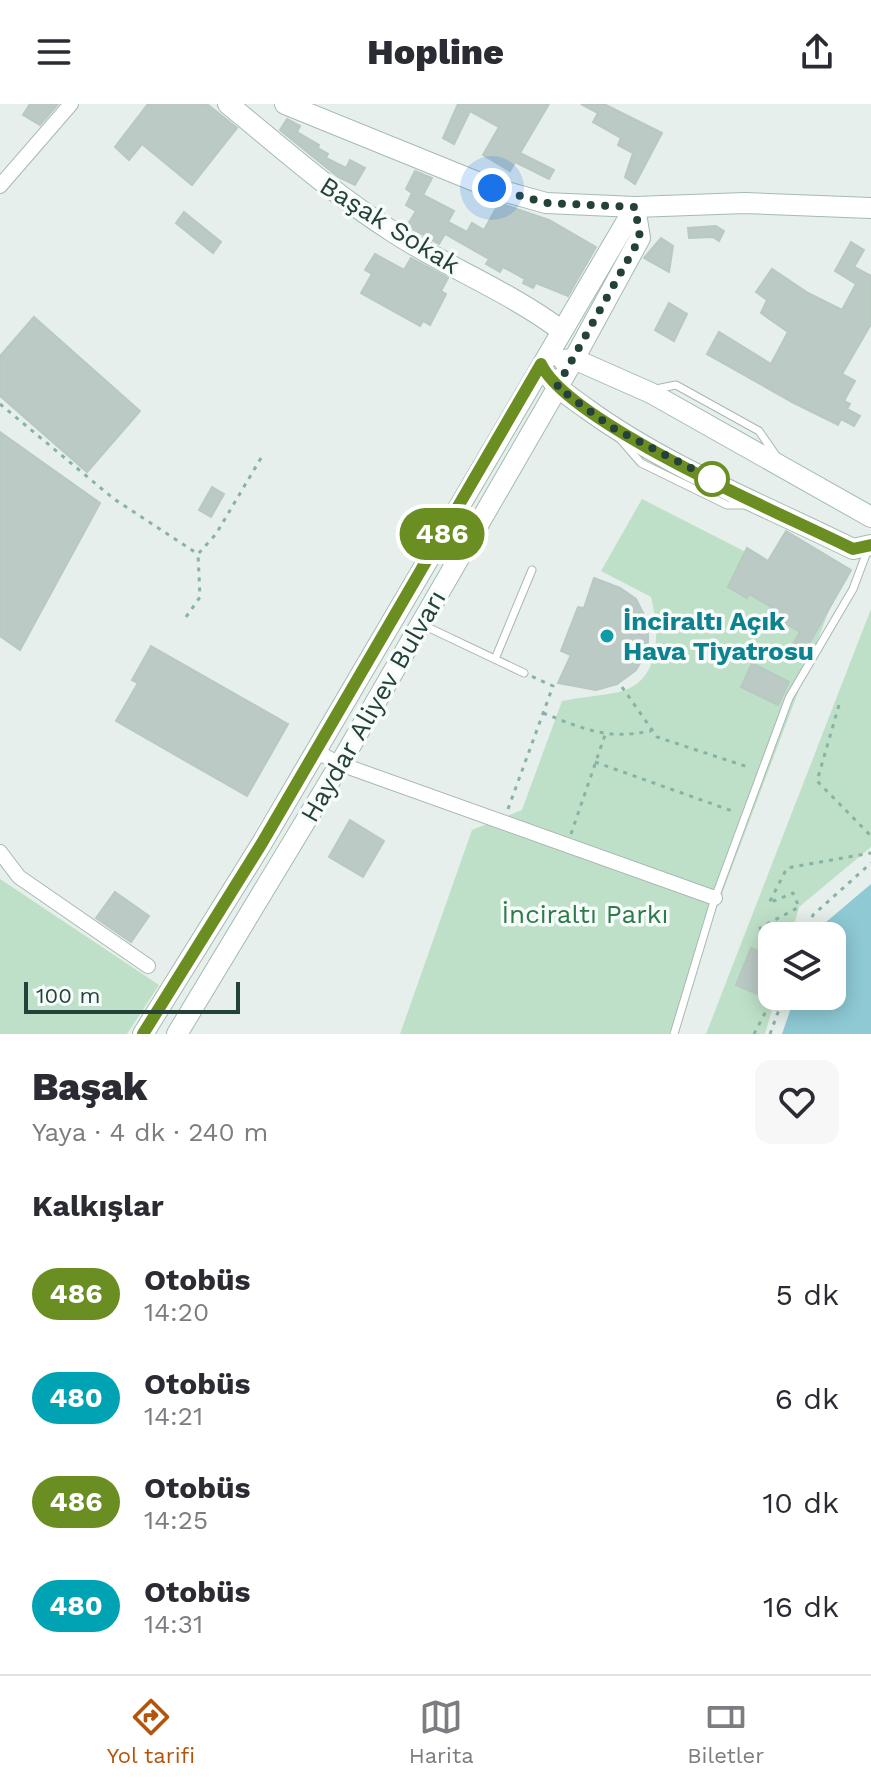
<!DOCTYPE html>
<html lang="tr">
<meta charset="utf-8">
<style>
:root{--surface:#fff;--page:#f7f7f7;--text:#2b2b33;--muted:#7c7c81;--line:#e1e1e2;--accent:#b45309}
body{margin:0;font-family:"Work Sans",sans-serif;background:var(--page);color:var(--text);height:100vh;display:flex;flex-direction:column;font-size:30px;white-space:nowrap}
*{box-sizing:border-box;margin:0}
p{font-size:26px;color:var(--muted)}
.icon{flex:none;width:44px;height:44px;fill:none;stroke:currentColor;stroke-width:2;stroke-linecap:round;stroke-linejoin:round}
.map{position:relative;height:930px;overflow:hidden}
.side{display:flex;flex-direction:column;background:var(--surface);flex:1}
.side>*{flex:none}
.badge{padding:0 16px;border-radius:26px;font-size:28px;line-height:52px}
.tools{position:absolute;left:758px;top:818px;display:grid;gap:16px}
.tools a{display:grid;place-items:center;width:88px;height:88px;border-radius:16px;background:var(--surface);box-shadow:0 4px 20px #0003;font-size:40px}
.scale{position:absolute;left:24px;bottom:20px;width:216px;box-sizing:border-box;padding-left:8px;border:4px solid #24423a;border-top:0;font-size:22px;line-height:28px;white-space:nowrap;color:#24423a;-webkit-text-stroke:6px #f7fbf9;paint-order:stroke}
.you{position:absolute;width:40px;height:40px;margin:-20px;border:6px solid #fff;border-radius:50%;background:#1a73e8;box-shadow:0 0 0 12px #1a73e833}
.map>.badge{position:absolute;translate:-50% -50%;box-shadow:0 0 0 4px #fff}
h2{padding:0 32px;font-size:30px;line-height:72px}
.round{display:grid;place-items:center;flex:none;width:84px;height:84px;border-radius:16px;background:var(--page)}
.overview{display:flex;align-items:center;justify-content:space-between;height:136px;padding:0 32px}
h1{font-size:38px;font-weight:800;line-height:60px}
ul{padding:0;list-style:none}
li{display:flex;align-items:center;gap:24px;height:104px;padding:0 32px}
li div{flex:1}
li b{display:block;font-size:30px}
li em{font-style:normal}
li .badge{min-width:88px;font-weight:700;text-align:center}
header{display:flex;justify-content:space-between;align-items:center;height:104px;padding:0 32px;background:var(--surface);font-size:36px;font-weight:800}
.tabs{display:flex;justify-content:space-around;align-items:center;height:112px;border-top:2px solid var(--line);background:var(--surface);font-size:22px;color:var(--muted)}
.tabs a{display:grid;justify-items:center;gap:4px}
.tabs .active{color:var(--accent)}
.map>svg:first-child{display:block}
.green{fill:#bfe0c8}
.water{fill:#8ec9d4}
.building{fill:#bbcac4;stroke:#b8c9c2;stroke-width:2}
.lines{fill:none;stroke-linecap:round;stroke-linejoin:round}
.lane-casing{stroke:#a8b8b2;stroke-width:9}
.street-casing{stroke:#a8b8b2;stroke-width:16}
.secondary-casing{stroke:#a4bbb3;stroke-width:22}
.path{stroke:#86b3a5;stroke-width:3;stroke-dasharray:4 6;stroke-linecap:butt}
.lane{stroke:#fff;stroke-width:7}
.street{stroke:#fff;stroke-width:14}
.secondary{stroke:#fff;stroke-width:20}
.line-casing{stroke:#fff;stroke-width:18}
.line{stroke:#6b8e23;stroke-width:12}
.walk{stroke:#24423a;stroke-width:8;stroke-dasharray:0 14.4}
.stop-dot{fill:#fff;stroke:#6b8e23;stroke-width:4}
.culture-dot{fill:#0f9aa8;stroke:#f7fbf9;stroke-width:3}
.labels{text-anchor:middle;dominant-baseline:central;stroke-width:7;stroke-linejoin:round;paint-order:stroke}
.street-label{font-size:26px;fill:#24423a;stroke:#f7fbf9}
.culture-label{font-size:26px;font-weight:bold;fill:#0d838f;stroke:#f7fbf9;text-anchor:start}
.park-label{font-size:26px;fill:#2d7a4b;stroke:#f7fbf9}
</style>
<header><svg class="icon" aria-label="menu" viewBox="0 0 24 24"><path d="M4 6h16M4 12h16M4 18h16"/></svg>Hopline<svg class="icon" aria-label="share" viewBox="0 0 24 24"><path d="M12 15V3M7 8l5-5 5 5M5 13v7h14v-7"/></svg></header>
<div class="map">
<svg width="871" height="930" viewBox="0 0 871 930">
<rect width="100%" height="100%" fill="#e6efeb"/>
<g class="green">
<path d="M642,395L834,493L669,930H400L472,726L522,706L562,597C581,593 600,592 619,588C663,577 659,526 651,493L601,467Z"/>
<polygon points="871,505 871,743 799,803 791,832 772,832 772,892 776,892 765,930 706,930"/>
<polygon points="0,775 159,881 127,930 0,930"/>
</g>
<polygon class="water" points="871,780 871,930 782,930 795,892 832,892 832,832 816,832 819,824"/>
<g class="building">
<polygon points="30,0 58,0 40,21 23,11"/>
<polygon points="148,0 207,0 237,24 192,81 142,40 129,56 115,43"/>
<polygon points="458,0 549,0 520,49 554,66 549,75 515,58 510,67 483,51 499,23 470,7 454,40 443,34"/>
<polygon points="581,0 604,0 662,29 635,80 625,73 633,49 618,41 621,34 593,18 598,9"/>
<polygon points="287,15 300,22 297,28 319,41 318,44 328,50 326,54 346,64 350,56 365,64 355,81 338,73 280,26"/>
<polygon points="415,67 432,74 423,91 454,107 448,118 467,128 472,119 484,126 499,99 549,116 596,143 568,192 536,179 533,184 523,179 525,175 503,163 500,168 486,160 489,155 445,130 439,140 407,122 416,107 406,101 412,89 406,85"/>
<polygon points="184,108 221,138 213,149 176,119"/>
<polygon points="716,122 724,127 719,137 713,133 689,134 688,124"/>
<polygon points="661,134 673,142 669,168 644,154"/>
<polygon points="851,138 864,146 854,163 871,172 871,220 842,270 855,277 844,297 850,300 847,305 860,312 854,322 841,315 838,321 792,298 707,250 719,228 771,260 788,228 761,209 767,196 756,188 772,165 808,189 842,206 856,180 835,167"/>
<polygon points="375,150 404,166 411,154 448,174 441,187 446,190 430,221 423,217 420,222 361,189 372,170 365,166"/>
<polygon points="669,199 687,210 674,237 655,226"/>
<polygon points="34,213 140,307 87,368 0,292 0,252"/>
<polygon points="0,328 100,399 20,546 0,532"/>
<polygon points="212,383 224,390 211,413 199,406"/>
<polygon points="786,427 851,466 805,547 793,540 800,528 768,509 771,503 749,490 747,494 728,483 747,444 768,457"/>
<polygon points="594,474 620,484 636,495 648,519 648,545 636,566 617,580 596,586 558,579 571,551 561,547 578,503 584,504"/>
<polygon points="151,542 288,620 247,692 116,617 138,579 132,576"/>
<polygon points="752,559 789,578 778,601 741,583"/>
<polygon points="350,716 384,737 363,773 329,753"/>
<polygon points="115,788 149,812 131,838 96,814"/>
<polygon points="751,844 772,854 772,883 766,894 736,881"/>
</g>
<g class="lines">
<defs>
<g id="lane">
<polyline points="656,285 676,281 759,327 777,353"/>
<polyline points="621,336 641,359 727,401 747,401"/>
<polyline points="423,521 524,569"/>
<polyline points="495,555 532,466"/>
<polyline points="674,930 715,794 789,594 853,485 868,445"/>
</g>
<g id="street">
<polyline points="0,82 71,0"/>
<polyline points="315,647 340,660 715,794"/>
<polyline points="0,748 19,773 148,862"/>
</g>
<g id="secondary">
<path d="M228,0C283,45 332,89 393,128C448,164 509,187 562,227"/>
<polyline points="285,0 492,84 546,99 635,103 745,99 871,104"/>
<polyline points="563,256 574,255 651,289 871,413"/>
<path d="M550,274C559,287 574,295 587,305C667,363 764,401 853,445L871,441"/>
<polyline points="143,930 262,739 635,103"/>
<polyline points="177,930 340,660 574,255 640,134 635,103"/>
</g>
</defs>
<use href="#lane" class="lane-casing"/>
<use href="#street" class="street-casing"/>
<use href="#secondary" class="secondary-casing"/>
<g class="path">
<polyline points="0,300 114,395 198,450 216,430 261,354"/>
<polyline points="186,513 200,493 198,450"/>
<polyline points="622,583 657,633 751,664"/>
<polyline points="839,601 817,677 871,732"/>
<path d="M543,609C584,625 606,636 651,627"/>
<polyline points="595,658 735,708"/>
<polyline points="508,705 553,582 531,572"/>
<polyline points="571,730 605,631"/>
<polyline points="805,832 813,811 871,759"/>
<polyline points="772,843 760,824 799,803 793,789 769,799 787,764 871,749"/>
<polyline points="754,930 774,892"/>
<polyline points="770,930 784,892"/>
</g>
<use href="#lane" class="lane"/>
<use href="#street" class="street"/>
<use href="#secondary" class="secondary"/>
</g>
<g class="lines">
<defs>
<path id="line" d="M143,930L262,739L541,260C569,320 787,412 853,445L871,441"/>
</defs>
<use href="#line" class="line-casing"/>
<use href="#line" class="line"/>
<polyline class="walk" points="492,84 546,99 635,103 640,134 557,283 613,324 712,375"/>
</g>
<circle class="stop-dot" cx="712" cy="375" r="16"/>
<circle class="culture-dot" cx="607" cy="532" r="8"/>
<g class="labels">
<g class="street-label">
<text transform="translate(390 121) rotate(32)">Başak Sokak</text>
<text transform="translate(373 602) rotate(-60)">Haydar Aliyev Bulvarı</text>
</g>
<g class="culture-label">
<text x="623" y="517">İnciraltı Açık<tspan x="623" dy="30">Hava Tiyatrosu</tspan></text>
</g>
<g class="park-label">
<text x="585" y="810">İnciraltı Parkı</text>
</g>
</g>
</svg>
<div class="tools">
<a><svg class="icon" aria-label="layers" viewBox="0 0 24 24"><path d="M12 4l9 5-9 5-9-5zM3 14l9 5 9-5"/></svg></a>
</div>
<div class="scale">100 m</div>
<div class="you" style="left:492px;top:84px"></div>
<b class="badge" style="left:442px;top:430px;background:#6b8e23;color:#fff">486</b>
</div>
<section class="side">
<div class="overview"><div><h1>Başak</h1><p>Yaya · 4 dk · 240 m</p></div><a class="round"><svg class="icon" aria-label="heart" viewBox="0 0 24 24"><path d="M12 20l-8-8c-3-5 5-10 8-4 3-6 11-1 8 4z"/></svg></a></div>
<h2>Kalkışlar</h2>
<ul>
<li><span class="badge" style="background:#6b8e23;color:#fff">486</span><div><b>Otobüs</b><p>14:20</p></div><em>5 dk</em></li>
<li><span class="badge" style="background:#00a3b4;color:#fff">480</span><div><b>Otobüs</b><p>14:21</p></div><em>6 dk</em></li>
<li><span class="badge" style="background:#6b8e23;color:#fff">486</span><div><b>Otobüs</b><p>14:25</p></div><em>10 dk</em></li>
<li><span class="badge" style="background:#00a3b4;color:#fff">480</span><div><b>Otobüs</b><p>14:31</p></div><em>16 dk</em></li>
</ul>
</section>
<nav class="tabs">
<a class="active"><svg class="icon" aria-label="directions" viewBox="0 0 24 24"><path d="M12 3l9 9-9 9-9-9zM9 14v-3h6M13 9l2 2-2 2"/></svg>Yol tarifi</a>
<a><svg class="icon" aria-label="map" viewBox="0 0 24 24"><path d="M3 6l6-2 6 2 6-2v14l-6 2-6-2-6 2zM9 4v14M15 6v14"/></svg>Harita</a>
<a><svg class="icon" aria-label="tickets" viewBox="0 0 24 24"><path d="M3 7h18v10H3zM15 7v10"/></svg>Biletler</a>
</nav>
